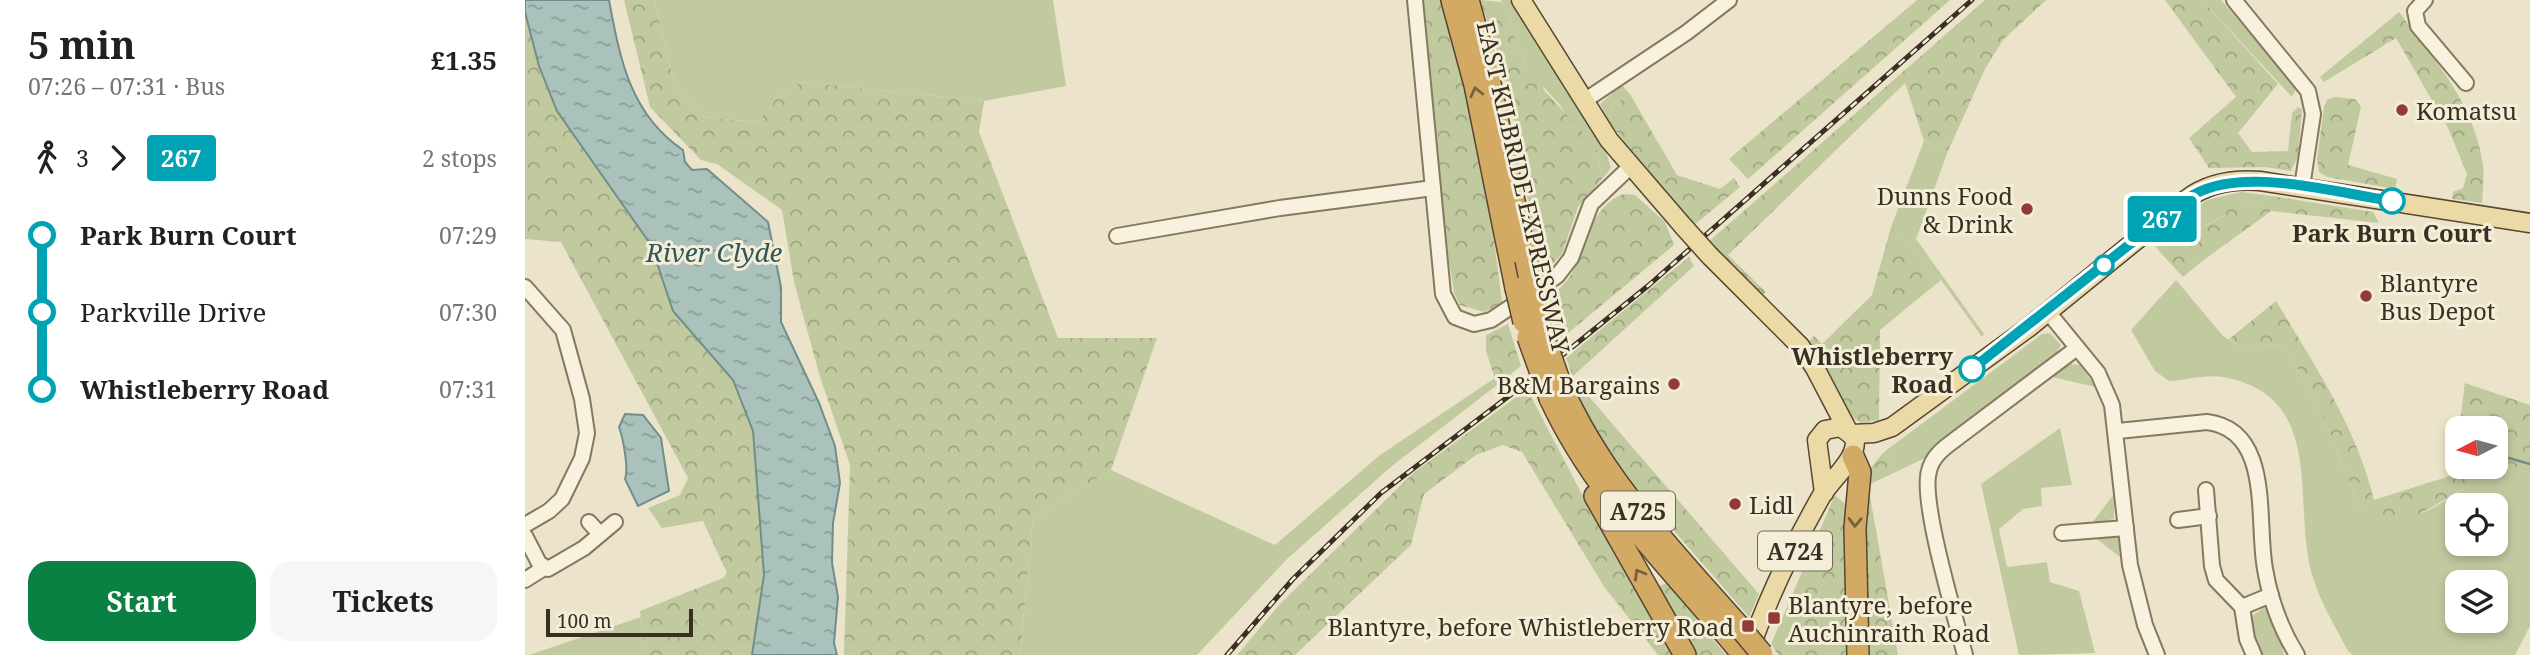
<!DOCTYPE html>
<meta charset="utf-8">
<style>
:root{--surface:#fff;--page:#f6f6f6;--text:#202124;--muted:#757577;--accent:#0b8043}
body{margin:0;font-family:"Noto Serif",serif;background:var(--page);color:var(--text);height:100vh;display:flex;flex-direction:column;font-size:26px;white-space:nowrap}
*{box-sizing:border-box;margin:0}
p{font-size:23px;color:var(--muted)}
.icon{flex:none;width:38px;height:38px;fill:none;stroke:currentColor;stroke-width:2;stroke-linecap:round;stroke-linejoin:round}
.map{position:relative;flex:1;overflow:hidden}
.side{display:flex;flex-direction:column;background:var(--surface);width:525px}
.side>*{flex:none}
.badge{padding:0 14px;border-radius:5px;font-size:24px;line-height:46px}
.needle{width:46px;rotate:264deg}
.controls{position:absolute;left:1920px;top:416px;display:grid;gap:14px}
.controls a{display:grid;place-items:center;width:63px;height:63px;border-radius:14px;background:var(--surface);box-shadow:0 4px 10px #0003;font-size:35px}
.scale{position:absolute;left:21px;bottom:18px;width:147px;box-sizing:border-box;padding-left:7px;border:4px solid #392f22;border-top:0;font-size:19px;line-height:24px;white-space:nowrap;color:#392f22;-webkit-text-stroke:5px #f4eed9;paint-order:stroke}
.map>.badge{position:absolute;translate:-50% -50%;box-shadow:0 0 0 4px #fff}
.legs{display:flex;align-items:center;gap:10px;height:77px;padding:0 28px;font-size:23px}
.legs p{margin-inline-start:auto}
.summary{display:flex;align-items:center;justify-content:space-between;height:119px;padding:0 28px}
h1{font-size:38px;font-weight:700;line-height:52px}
.button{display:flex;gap:14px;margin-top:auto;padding:14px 28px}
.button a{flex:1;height:80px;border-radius:21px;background:var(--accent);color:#fff;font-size:28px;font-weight:700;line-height:80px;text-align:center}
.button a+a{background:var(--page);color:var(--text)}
ul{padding:0 28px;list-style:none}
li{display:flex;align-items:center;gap:24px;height:77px;font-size:26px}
li i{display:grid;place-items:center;width:10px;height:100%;margin:0 9px;background:currentColor}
li i::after{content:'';width:18px;height:18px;margin:-9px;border:5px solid;border-radius:50%;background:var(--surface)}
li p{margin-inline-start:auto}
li:first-child i{background:linear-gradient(#0000 50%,currentColor 0)}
li:last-child i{background:linear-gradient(currentColor 50%,#0000 0)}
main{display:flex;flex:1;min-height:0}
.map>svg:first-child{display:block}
.green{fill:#c1ca9f;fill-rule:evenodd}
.forest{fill:url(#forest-crowns)}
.water{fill:url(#water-ripples);stroke:#718f8a;stroke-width:2}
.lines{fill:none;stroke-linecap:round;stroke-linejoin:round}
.stream{stroke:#718f8a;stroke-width:2.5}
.minor-casing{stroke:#877860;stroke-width:18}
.major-casing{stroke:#564633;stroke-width:21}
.highway-casing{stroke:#564633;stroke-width:24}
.minor{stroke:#f7f1dd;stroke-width:14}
.major{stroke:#ebdaa6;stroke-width:18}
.highway{stroke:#d3aa63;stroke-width:21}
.rail-casing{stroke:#392f22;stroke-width:5}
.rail{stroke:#f4eed9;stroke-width:2.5;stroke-dasharray:8;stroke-linecap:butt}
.major-bridge-casing{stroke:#564633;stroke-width:21;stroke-linecap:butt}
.highway-bridge-casing{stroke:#564633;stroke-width:24;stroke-linecap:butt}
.major-bridge{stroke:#ebdaa6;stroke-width:18}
.highway-bridge{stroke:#d3aa63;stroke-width:21}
.oneway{stroke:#77603c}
.line-1-casing{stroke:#fff;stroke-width:16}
.line-1{stroke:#00a3b4;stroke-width:10}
.poi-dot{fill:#923a34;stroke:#f4eed9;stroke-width:2.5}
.stop-1-dot{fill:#fff;stroke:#00a3b4;stroke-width:3.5}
.labels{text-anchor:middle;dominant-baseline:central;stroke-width:6;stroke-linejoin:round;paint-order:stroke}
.shield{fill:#f4eed9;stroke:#716859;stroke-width:2}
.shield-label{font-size:23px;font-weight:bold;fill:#392f22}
.poi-label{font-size:24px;fill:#392f22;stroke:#f4eed9;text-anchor:start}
.street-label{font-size:24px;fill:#392f22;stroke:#f4eed9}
.stop-label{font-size:24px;font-weight:bold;fill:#392f22;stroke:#f4eed9}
.water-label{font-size:26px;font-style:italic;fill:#335758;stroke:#f4eed9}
</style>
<main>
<section class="side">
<div class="summary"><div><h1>5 min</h1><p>07:26 – 07:31 · Bus</p></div><b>£1.35</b></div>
<div class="legs"><svg class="icon" aria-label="walk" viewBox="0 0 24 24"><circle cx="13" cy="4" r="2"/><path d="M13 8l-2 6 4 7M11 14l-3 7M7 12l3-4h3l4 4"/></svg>3<svg class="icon" aria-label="forward" viewBox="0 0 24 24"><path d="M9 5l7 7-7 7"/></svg><b class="badge" style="background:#00a3b4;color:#fff">267</b><p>2 stops</p></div>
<ul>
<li><i style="color:#00a3b4"></i><b>Park Burn Court</b><p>07:29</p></li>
<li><i style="color:#00a3b4"></i><span>Parkville Drive</span><p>07:30</p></li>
<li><i style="color:#00a3b4"></i><b>Whistleberry Road</b><p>07:31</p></li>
</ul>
<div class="button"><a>Start</a><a>Tickets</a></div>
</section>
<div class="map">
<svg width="2005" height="655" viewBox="0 0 2005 655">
<defs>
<pattern id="forest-crowns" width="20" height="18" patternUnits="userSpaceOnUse" patternTransform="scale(1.75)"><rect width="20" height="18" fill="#c1ca9f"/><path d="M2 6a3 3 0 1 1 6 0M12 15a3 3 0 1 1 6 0" fill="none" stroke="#9ea481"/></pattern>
<pattern id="water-ripples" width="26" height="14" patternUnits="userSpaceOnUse" patternTransform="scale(1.75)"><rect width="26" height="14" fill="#aac1bc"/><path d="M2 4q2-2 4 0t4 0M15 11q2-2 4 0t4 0" fill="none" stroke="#8b9d98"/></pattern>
</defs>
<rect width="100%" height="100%" fill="#ece4ca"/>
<g class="green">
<polygon points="129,0 528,0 541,86 459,101 277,82 250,100 234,122 178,117 151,90"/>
<polygon points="976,0 985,0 1082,155 1086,168 1077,179 1071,147 1044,121 1035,105 1001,68 985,23 986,16"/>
<polygon points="1677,0 1696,0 1772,87 1767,97"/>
<polygon points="1097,85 1105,94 1088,105 1084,122 1075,104"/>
<polygon points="1399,141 1423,151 1391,239 1459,334 1457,337 1416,280 1366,227"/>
<polygon points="1716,192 1747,196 1731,207 1717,202 1702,214 1634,251 1626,239 1682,200"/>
<path d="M1651,280L1698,336L1722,350L1747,344L1761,346L1798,417L1836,510C1853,511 1880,518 1896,513C1930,502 1966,455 2005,473V626L1990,655H1828L1823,651C1808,622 1790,594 1784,562C1770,490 1797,395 1698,377C1682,374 1661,380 1644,381L1630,371L1606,330ZM1932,506H1970V544H1932ZM1932,583H1970V621H1932Z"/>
<polygon points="1525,333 1536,345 1526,362 1413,447 1411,445 1402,457 1373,471 1359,452 1517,334"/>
<polygon points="1545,364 1555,365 1571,387 1527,377"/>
<polygon points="970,378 972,385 867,466 762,559 672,655 495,655 508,518 586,470 750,545 855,455"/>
<polygon points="1535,428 1547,485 1516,488 1517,506 1498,509 1474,529 1482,567 1522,562 1525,582 1554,591 1570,653 1494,655 1456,484"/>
<polygon points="1589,494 1589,519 1567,523"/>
<polygon points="1588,535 1593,538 1595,557 1568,536"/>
<polygon points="1740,607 1755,637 1759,655 1734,655 1728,644 1724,618"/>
<polygon points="116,617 121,655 4,655"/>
</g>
<g class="forest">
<polygon points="99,0 129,0 151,90 178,117 233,122 250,100 277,82 459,101 454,132 533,338 632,338 586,470 508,518 495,655 319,655 325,465 295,377 269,282 257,210 192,164 176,160 125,107"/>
<path d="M895,0H918C947,99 965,200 977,303L959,312L935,305L929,293L912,181Z"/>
<polygon points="955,0 977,2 986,16 985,23 1001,68 1015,74 1019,90 1071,147 1077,179 1053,207 1037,254 1016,276 988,116 977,66"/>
<polygon points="1392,0 1425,0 1223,179 1204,159"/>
<polygon points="1460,0 1521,0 1478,40 1460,69 1423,151 1399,141 1380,83 1203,255 1241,292 1237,295 1182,243"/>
<polygon points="1640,0 1677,0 1753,84 1713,133 1727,152 1763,151 1767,113 1773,107 1777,109 1773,156 1766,171 1740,167 1684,168 1664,138 1711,97"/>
<polygon points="0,12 14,66 32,111 126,245 148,311 208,380 228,431 239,575 227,655 121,655 115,611 198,578 202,573 178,521 137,528 123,508 155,495 163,478 36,242 0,239"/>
<path d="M1874,12C1908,58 1947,101 1957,159C1960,173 1958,189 1957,203L1927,199L1928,192L1938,188L1942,174L1923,128L1871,38L1799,82L1795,77Z"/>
<polygon points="1105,94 1152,175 1195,189 1209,178 1215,187 1167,227 1084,122 1088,105"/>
<polygon points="1809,97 1830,99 1836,107 1823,165 1872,179 1870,189 1802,177 1794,172 1792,159 1799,107 1802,100"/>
<path d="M1098,194L1110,195L1140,222L1149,245L1036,339L1021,301C1031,292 1045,280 1050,267C1062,240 1067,207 1098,194Z"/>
<path d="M1747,196L1848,212L1854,223L1746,211C1716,234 1687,252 1658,277L1634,251L1701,215L1699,205L1707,206L1717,202L1731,207Z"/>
<polygon points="1366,227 1416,280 1355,330 1354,420 1336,423 1328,418 1301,366 1282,344 1289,336 1297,344 1347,295"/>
<polygon points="1164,257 1169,266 1047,377 1234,594 1224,617 1110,486 1064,421 1041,358"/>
<path d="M1751,301C1789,364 1832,428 1849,500L1934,473V467H1970V429H1934L1940,383L2005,405V473C1959,452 1904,531 1856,519C1850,518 1842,513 1836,510L1798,417L1761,346L1747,344L1722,350L1704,339Z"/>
<polygon points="983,324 996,366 972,385 961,351 961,335"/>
<polygon points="1002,389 1062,504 1152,655 1133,655 1080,588 997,452 978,445 951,455 899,494 886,545 770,655 712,655 755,604 887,474"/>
<polygon points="1359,452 1373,471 1343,485 1373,655 1344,655 1337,530 1341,473"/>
<polygon points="1310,495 1320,504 1324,655 1253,655 1246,644"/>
<polygon points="1142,583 1201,655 1172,655 1129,588"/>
</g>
<g class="water">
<path d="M0,0H84C95,59 105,114 158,150L160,162L167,170L182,169L243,222L256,287V322L294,403L310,446L315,483L308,523L307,563L313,597L309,643L312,655H227L239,575L228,431L208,380L148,311L126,245L32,111L14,66L0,12Z"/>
<path d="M100,414L118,415L136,438L144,491L113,506L100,479C104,469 98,438 94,427Z"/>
</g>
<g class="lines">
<polyline class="stream" points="1970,460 1984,458 2005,464"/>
<defs>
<g id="minor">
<polyline points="890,0 918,294 930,317 949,324 966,320 1032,276 1046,258 1066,204 1105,167"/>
<polyline points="1709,0 1783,91 1788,114 1777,187"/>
<polyline points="1900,0 1890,11 1893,26 1941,83"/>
<polyline points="1059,101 1161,33 1204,0"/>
<polyline points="592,236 755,208 908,188"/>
<polyline points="0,287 38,330 57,399 62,433 57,458 37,499 24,511 0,525"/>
<polyline points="1523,312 1573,373 1587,405 1605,565 1620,625 1632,655"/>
<path d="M1593,431L1682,422C1748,430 1731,520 1740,569C1745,599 1756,629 1772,655"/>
<polyline points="1681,490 1687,566 1691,580 1717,607 1746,595"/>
<polyline points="1653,520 1684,516"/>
<polyline points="64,522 75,534"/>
<polyline points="1537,533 1601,528"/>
<polyline points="0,536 14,563 23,569 59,548 90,522"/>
<polyline points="0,580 19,568"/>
<polyline points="1717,607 1722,639 1729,655"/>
<path d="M1440,655C1431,619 1395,501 1404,471C1407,458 1416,450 1427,442L1552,348"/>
</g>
<g id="major">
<polyline points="996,0 1084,140 1158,226"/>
<polyline points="1185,256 1275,346 1290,368 1322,429"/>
<path d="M1327,434L1349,433L1367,427L1503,328L1662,199C1683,183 1708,179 1735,181L2005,223"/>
<path d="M1224,651C1243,598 1269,544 1297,495C1307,478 1335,457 1329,437L1316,427L1300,430L1292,440L1299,493"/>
</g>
<g id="highway">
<polyline points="927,0 950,85 991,288"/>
<polyline points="943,0 963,73 1001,260"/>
<path d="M1035,383C1075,477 1146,549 1212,624"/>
<path d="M1025,398C1071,498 1150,571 1218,655"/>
<polyline points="1328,456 1335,472 1330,528 1333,655"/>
<polyline points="1070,496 1160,655"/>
</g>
</defs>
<use href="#minor" class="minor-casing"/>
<use href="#major" class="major-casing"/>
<use href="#highway" class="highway-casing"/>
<use href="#minor" class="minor"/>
<use href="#major" class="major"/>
<use href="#highway" class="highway"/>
<defs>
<polyline id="rail" points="702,655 768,579 856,493 1025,365 1124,285 1447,0"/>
</defs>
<use href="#rail" class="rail-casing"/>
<use href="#rail" class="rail"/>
<defs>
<polyline id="major-bridge" points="1158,226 1185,256"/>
<g id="highway-bridge">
<polyline points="1001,260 1011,310"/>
<polyline points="991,288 999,322"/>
<polyline points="1015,326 1035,383"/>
<polyline points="1003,337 1025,398"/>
<polyline points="1212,624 1237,654"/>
</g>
</defs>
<use href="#major-bridge" class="major-bridge-casing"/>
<use href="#highway-bridge" class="highway-bridge-casing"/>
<use href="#major-bridge" class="major-bridge"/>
<use href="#highway-bridge" class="highway-bridge"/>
</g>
<defs><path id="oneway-chevron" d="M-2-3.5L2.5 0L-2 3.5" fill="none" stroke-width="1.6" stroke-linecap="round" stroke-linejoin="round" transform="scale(1.75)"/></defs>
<g class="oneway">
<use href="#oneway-chevron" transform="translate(951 92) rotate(-103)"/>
<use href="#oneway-chevron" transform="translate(1330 522) rotate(91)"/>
<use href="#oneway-chevron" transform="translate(1114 574) rotate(-120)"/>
</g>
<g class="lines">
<defs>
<path id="line-1" d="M1447,369L1662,199C1710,163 1811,193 1867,201"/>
</defs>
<use href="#line-1" class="line-1-casing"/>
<use href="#line-1" class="line-1"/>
</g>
<g class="poi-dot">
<circle cx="1877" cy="110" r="7"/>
<circle cx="1502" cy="209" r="7"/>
<circle cx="1841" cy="296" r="7"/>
<circle cx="1149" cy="384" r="7"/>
<circle cx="1210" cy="504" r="7"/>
<rect x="1242" y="611" width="14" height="14" rx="3.5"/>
<rect x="1216" y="619" width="14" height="14" rx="3.5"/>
</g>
<g class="stop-1-dot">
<circle cx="1867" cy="201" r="12"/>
<circle cx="1579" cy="265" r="9"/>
<circle cx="1447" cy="369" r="12"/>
</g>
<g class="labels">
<g class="shield">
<rect x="1076" y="491.5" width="74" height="39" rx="5"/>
<rect x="1233" y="531.5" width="74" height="39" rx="5"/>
</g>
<g class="shield-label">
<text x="1113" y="511">A725</text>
<text x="1270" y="551">A724</text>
</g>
<g class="poi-label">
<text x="1891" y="110">Komatsu</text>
<text x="1488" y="195" text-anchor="end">Dunns Food<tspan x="1488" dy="28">&amp; Drink</tspan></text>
<text x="1855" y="282">Blantyre<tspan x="1855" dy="28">Bus Depot</tspan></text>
<text x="1135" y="384" text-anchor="end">B&amp;M Bargains</text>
<text x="1224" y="504">Lidl</text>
<text x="1263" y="604">Blantyre, before<tspan x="1263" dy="28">Auchinraith Road</tspan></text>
<text x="1209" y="626" text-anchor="end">Blantyre, before Whistleberry Road</text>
</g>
<g class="street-label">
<text transform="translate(999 187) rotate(77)">EAST KILBRIDE EXPRESSWAY</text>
</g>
<g class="stop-label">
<text x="1867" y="232">Park Burn Court</text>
<text x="1428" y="355" text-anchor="end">Whistleberry<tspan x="1428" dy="28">Road</tspan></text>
</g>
<g class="water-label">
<text x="189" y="252">River Clyde</text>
</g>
</g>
</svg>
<div class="controls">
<a><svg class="needle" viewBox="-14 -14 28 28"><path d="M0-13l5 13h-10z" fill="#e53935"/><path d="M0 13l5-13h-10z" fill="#757577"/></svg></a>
<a><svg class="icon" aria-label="locate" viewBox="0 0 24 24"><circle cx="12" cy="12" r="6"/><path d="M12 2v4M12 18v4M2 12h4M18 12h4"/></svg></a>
<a><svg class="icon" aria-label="layers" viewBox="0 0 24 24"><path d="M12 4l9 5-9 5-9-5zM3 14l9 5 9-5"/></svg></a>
</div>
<div class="scale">100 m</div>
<b class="badge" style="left:1637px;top:219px;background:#00a3b4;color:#fff">267</b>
</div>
</main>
